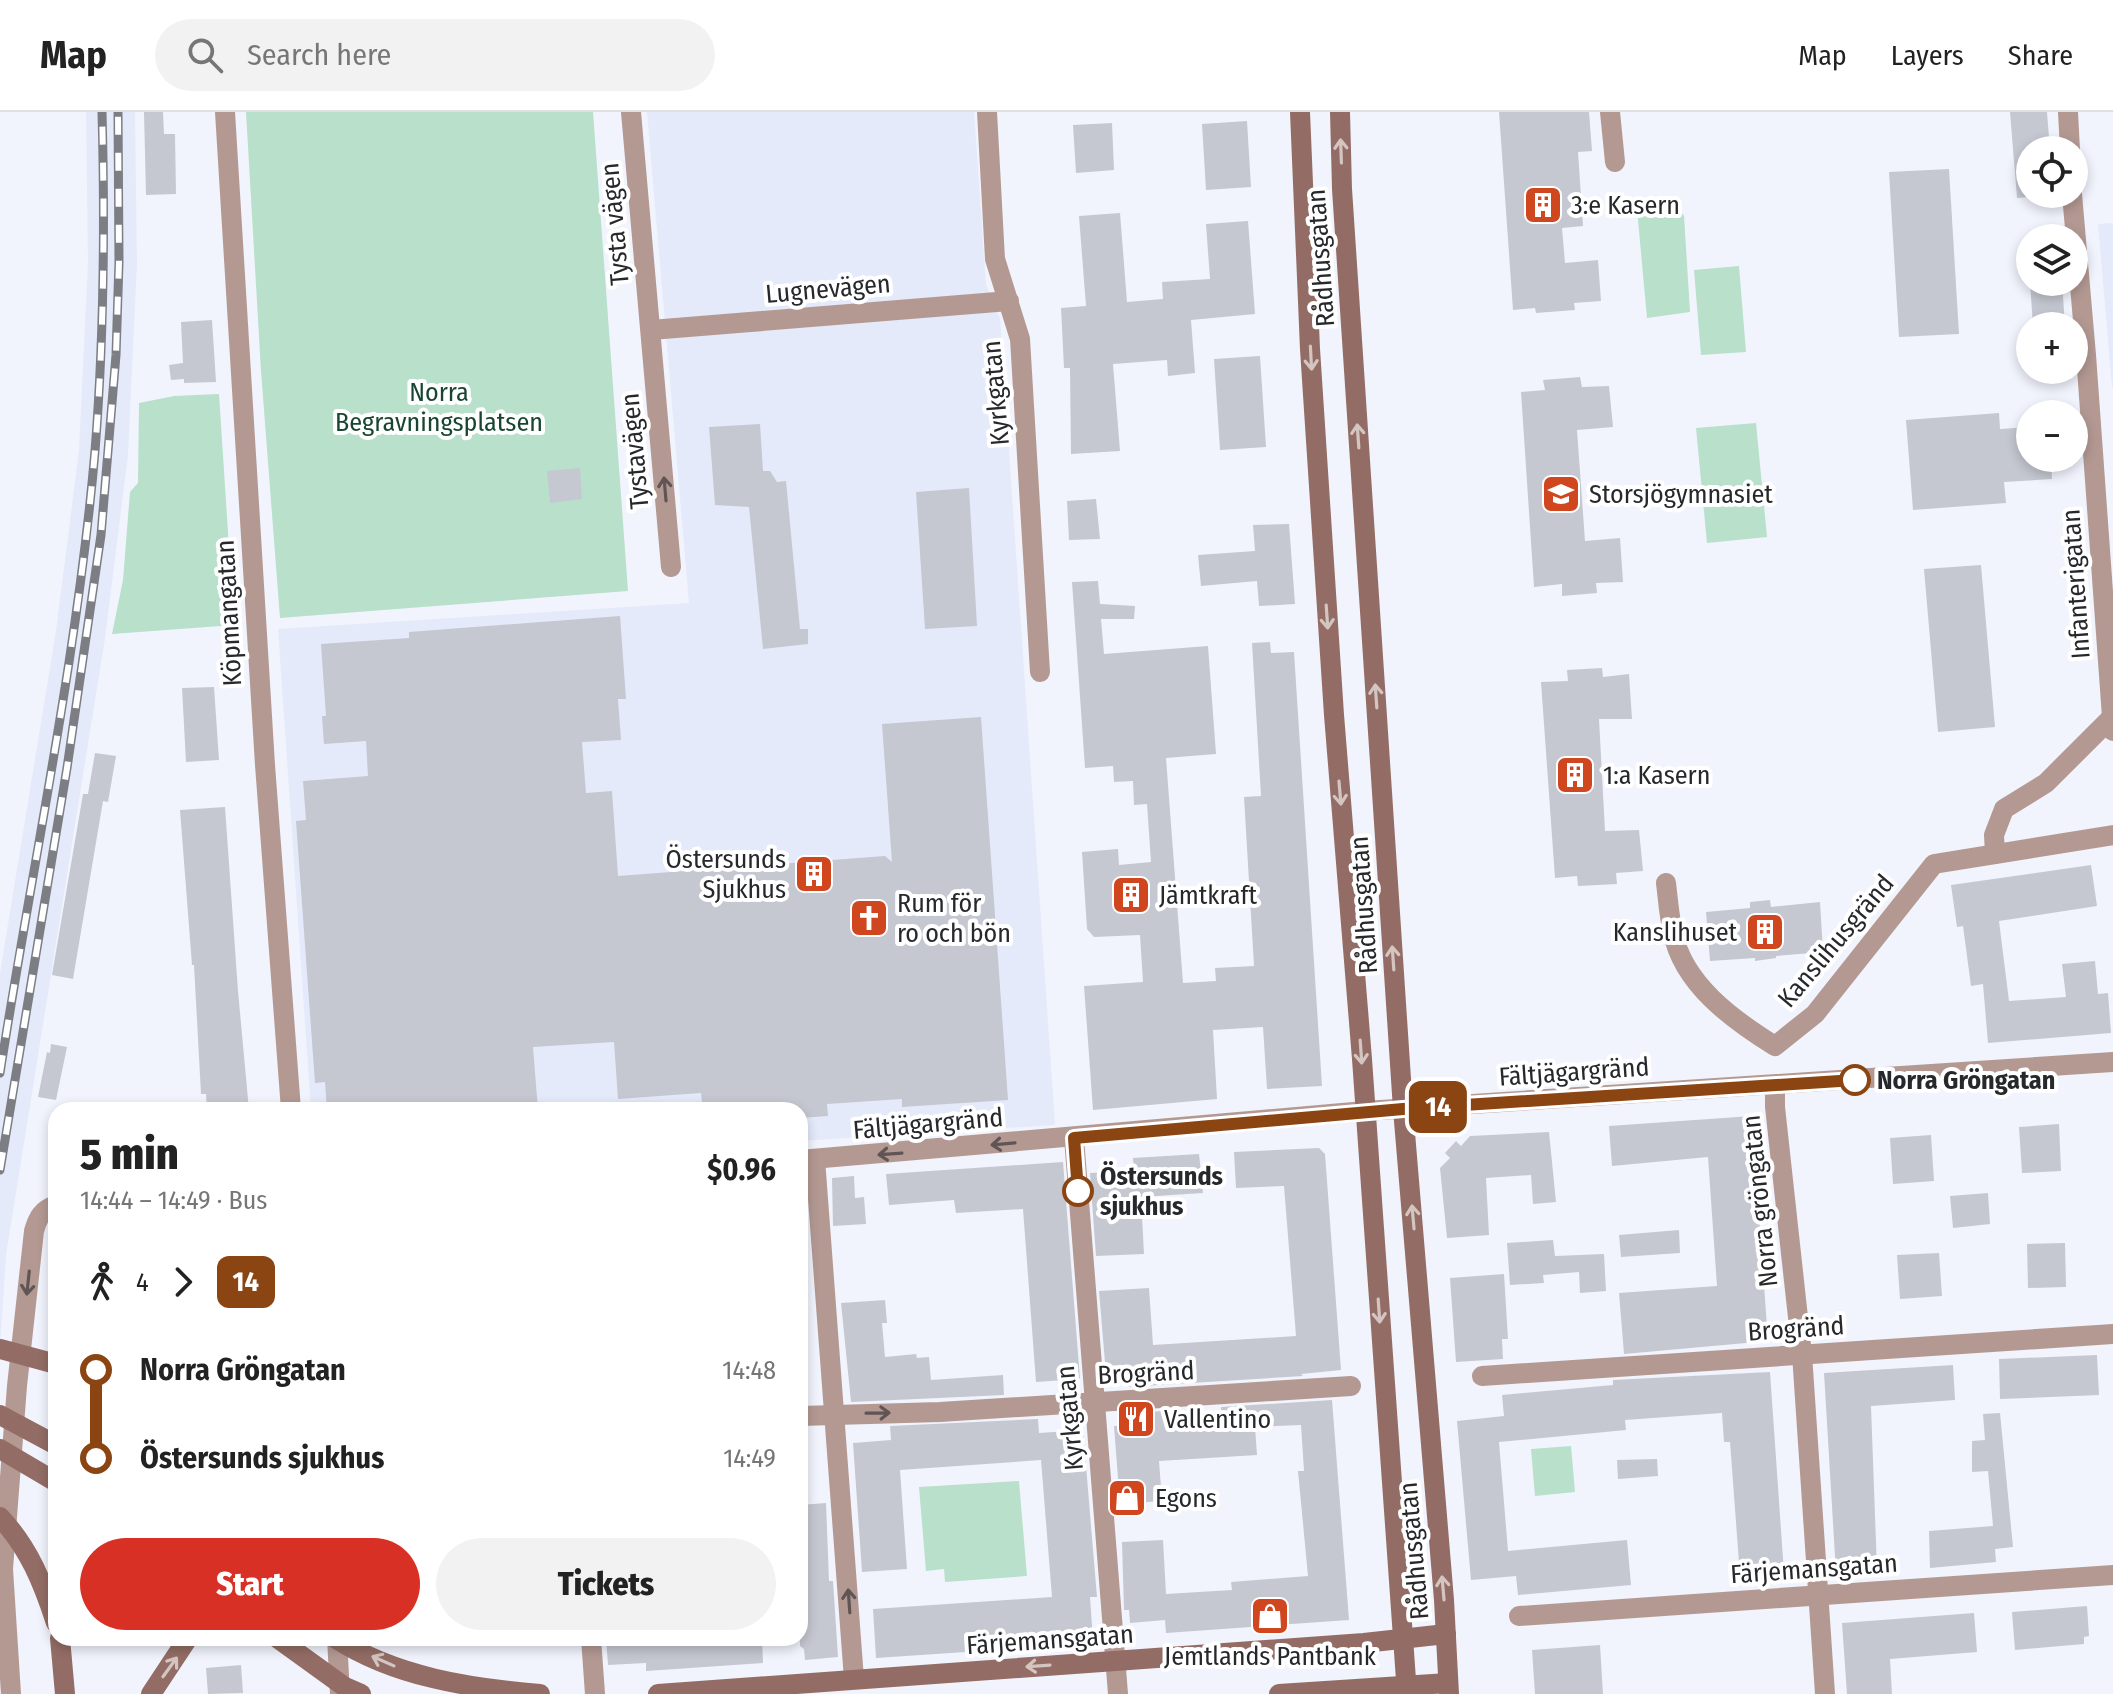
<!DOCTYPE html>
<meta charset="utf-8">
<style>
:root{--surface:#fff;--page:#f2f2f2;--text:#222;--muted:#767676;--line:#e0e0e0;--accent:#d93025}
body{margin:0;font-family:"Fira Sans Condensed",sans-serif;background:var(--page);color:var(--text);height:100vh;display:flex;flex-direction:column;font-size:30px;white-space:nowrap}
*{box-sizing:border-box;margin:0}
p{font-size:26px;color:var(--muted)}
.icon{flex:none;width:44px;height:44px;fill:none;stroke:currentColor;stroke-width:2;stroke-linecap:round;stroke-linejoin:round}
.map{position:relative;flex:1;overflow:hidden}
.panel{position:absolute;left:48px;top:990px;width:760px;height:544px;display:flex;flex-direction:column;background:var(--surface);border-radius:24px;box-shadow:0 4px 12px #0003}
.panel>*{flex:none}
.badge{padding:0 16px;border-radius:12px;font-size:28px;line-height:52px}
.tools{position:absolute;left:2016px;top:24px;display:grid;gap:16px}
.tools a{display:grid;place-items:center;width:72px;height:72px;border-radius:50%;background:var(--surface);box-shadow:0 4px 12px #0003;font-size:40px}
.map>.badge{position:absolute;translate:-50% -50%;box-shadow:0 0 0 4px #fff}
.legs{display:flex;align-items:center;gap:12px;height:88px;padding:0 32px;font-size:26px}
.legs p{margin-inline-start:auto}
.overview{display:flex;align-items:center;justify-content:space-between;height:136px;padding:0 32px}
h1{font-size:44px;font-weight:800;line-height:60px}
.primary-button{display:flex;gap:16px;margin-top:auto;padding:16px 32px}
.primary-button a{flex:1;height:92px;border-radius:48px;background:var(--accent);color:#fff;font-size:32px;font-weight:800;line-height:92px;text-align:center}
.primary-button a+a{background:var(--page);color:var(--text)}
ul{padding:0 32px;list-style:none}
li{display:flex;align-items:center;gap:28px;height:88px;font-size:30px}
li i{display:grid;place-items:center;width:12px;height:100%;margin:0 10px;background:currentColor}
li i::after{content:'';width:20px;height:20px;margin:-10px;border:6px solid;border-radius:50%;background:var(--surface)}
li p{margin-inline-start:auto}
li:first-child i{background:linear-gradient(#0000 50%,currentColor 0)}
li:last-child i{background:linear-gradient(currentColor 50%,#0000 0)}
header{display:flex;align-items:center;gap:48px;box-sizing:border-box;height:112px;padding:0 40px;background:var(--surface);border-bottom:2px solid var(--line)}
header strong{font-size:38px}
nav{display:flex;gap:44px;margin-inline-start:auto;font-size:28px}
.search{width:560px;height:72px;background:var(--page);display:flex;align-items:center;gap:20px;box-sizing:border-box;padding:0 28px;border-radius:44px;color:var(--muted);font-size:30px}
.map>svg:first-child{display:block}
.built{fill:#e4eafa}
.green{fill:#b8e0cb}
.building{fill:#c5c8d1}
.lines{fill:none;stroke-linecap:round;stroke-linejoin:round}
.minor{stroke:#b49993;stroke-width:20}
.tertiary{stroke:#b49993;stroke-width:20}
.secondary{stroke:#936d65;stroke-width:20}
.rail-casing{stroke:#7c7e84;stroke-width:9}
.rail{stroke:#fff;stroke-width:6;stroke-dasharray:18;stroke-linecap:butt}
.oneway{stroke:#d4c5c1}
.oneway2{stroke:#5f5555}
.line-1-casing{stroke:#fff;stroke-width:18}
.line-1{stroke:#8b4513;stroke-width:12}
.stop-1-dot{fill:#fff;stroke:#8b4513;stroke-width:4}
.labels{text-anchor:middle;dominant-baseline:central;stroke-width:8;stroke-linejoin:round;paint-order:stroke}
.poi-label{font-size:26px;fill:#27282b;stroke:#fff;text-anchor:start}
.street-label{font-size:26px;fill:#27282b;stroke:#fff}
.park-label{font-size:26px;fill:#184632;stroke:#fff}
.stop-label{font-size:26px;font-weight:bold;fill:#27282b;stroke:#fff;text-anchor:start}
</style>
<header>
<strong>Map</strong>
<div class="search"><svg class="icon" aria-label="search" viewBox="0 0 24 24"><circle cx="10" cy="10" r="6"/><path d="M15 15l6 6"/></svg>Search here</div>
<nav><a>Map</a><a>Layers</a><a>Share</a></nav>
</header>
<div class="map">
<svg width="2113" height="1582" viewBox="0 0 2113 1582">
<rect width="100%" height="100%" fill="#f1f4fd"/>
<g class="built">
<polygon points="86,0 135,0 137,151 128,343 105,526 6,1143 0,1234 0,861 56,519 79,338 88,150"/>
<polygon points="647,0 974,0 986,173 1000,206 1055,1013 800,1029 800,998 311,998 278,517 689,491"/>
<polygon points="2113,111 2113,275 2112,275 2098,112"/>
</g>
<g class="green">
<polygon points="246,0 593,0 628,479 280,506 261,259"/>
<polygon points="1636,86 1672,88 1684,104 1690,200 1647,206"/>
<polygon points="1739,154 1746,240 1701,243 1694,158"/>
<polygon points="219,282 234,513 112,522 123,468 130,380 138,371 139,291 174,284"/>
<polygon points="1756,311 1767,425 1707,431 1696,316"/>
<polygon points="1571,1334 1575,1380 1535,1384 1531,1337"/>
<polygon points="1019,1369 1027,1464 945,1470 944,1457 926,1459 919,1375"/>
</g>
<g class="building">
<polygon points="144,0 163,0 164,22 175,22 176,82 146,83"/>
<polygon points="1499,0 1589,0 1592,39 1578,40 1583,114 1562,116 1565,151 1598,148 1601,189 1574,191 1575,198 1536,201 1535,196 1513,198"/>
<polygon points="2010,0 2047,0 2050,38 2030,38 2030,85 2017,86"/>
<polygon points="1247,9 1251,75 1206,78 1202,12"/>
<polygon points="1112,11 1114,58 1076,61 1073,13"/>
<polygon points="1949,57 1959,222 1899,225 1889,60"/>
<polygon points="1120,101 1127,190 1163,187 1162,170 1210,167 1206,112 1248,109 1255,202 1191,208 1195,261 1168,264 1167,248 1113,252 1120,339 1071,342 1070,256 1064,256 1061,196 1086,194 1079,104"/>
<polygon points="2030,170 2062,170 2065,214 2033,214"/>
<polygon points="212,208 216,270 184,271 184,267 171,268 169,253 183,251 181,210"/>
<polygon points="1260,244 1266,335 1220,338 1214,247"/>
<polygon points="1580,265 1582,275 1609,274 1613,315 1577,318 1585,429 1620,426 1623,470 1596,471 1597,481 1562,484 1562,472 1534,475 1521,280 1545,278 1543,268"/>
<polygon points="1999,301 2000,317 2030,315 2030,346 2051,346 2052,367 2004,370 2006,391 1913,398 1906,308"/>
<polygon points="760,312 763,359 770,359 777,370 786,369 800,517 808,517 808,532 763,537 749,395 715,393 709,315"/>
<polygon points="580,356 582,387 550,391 547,359"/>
<polygon points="969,376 977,514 925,517 916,380"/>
<polygon points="1096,387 1100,427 1069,428 1067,389"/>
<polygon points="1289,412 1295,492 1259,494 1257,469 1201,474 1198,443 1255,439 1253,413"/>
<polygon points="1981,453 1995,615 1938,620 1924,457"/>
<polygon points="1098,469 1100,492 1135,494 1134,507 1101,507 1104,542 1208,534 1216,642 1166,646 1183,871 1216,869 1215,856 1254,854 1244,685 1261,684 1252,531 1270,530 1271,541 1294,540 1322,974 1267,977 1263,915 1213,918 1217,987 1093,998 1084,874 1143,870 1140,823 1094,825 1087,817 1082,740 1118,737 1119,753 1151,750 1147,692 1134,693 1133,669 1114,670 1113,654 1085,656 1072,470"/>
<polygon points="620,504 626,587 618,587 621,628 582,630 586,681 612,679 618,764 885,744 892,750 882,612 981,605 1008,988 902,995 902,987 827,992 828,1004 800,1006 800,998 703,998 701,981 618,987 614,930 533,935 538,998 327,998 325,970 315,971 296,709 306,708 303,669 368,664 366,629 324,632 322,604 326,604 321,532 409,526 409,520"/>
<polygon points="1602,556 1603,565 1629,562 1632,607 1599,607 1605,719 1639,718 1643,759 1616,761 1617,772 1578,774 1577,764 1555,766 1541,570 1568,569 1567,558"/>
<polygon points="214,575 219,648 186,650 182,576"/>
<polygon points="95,641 116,644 108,690 103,689 73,867 52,863 83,682 88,682"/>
<polygon points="225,695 238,879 249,998 207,998 206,982 201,982 194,853 192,853 180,698"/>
<polygon points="2091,753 2097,794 1999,809 2009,889 2066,885 2062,852 2095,849 2098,882 2108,881 2111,921 1988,931 1983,872 1971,874 1963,814 1957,815 1951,773"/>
<polygon points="1770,788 1771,795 1820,790 1823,840 1776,844 1776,846 1755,849 1755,846 1710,849 1706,800 1750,796 1750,790"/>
<polygon points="51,932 67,935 56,988 38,985 47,940 50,941"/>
<polygon points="1752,1004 1768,1229 1624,1242 1619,1181 1717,1174 1708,1045 1612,1054 1609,1014"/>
<polygon points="2059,1012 2061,1059 2022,1061 2019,1015"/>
<polygon points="1549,1020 1556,1090 1533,1092 1531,1063 1486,1066 1489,1123 1447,1126 1440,1056 1450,1046 1445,1041 1456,1029 1461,1034 1470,1024"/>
<polygon points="1931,1023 1934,1069 1893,1072 1890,1026"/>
<polygon points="1319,1036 1325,1042 1341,1258 1301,1262 1303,1264 1127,1275 1127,1260 1106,1262 1099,1179 1149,1176 1153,1233 1296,1224 1284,1074 1236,1076 1234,1040"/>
<polygon points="1199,1042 1203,1081 1141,1085 1144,1142 1096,1144 1090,1061 1134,1059 1133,1046"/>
<polygon points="1063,1050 1080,1267 1036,1270 1023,1097 956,1101 954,1088 889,1093 886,1062"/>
<polygon points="854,1064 855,1086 864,1085 866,1112 833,1114 832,1066"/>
<polygon points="1988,1081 1990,1112 1953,1116 1950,1084"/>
<polygon points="1679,1118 1680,1141 1621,1145 1619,1123"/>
<polygon points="1553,1128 1555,1144 1604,1142 1606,1179 1580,1181 1579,1160 1543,1163 1544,1171 1510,1173 1507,1131"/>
<polygon points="2065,1131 2066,1175 2028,1176 2027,1132"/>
<polygon points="1939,1141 1942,1184 1900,1187 1897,1143"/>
<polygon points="1504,1162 1508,1227 1502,1227 1503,1247 1456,1250 1450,1166"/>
<polygon points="885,1188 887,1211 882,1211 885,1245 916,1242 917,1246 929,1245 931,1268 1003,1263 1004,1283 851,1290 841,1191"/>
<polygon points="2097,1243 2099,1283 2000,1287 1999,1247"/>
<polygon points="1953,1253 1955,1288 1871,1294 1877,1458 1836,1461 1824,1261"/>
<polygon points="1770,1260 1784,1461 1740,1464 1730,1330 1724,1330 1722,1301 1625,1308 1626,1318 1499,1330 1508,1439 1627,1428 1631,1473 1518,1483 1516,1464 1471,1468 1457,1309 1504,1304 1502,1283 1613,1273 1613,1268"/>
<polygon points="1332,1288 1349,1508 1166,1521 1165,1508 1130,1511 1129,1498 1124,1498 1122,1430 1163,1428 1166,1482 1232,1478 1231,1470 1308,1464 1298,1359 1304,1359 1301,1313 1255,1315 1257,1343 1159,1349 1162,1389 1120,1392 1114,1314 1133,1313 1132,1301 1178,1298 1179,1309 1221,1306 1221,1295"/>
<polygon points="2000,1301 2013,1435 1995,1437 1996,1450 1930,1456 1929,1419 1993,1414 1988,1359 1972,1360 1972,1329 1985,1328 1983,1302"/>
<polygon points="1038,1307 1039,1321 1083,1318 1097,1485 1090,1485 1093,1528 1055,1530 1057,1534 876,1546 873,1497 1052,1485 1041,1348 900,1358 907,1457 862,1460 853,1331 891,1328 890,1314"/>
<polygon points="1657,1347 1658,1364 1618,1367 1617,1348"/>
<polygon points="826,1391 829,1469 833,1469 838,1545 805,1548 804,1537 800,1534 800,1393"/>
<polygon points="2087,1494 2089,1524 2084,1525 2084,1532 2015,1538 2012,1500"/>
<polygon points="1974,1501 1977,1540 1890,1547 1892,1582 1847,1582 1842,1511"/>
<polygon points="606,1526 762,1526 763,1551 646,1559 646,1551 608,1553"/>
<polygon points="1600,1533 1603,1582 1535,1582 1532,1538"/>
<polygon points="241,1553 243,1581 208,1582 206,1556"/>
</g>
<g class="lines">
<g class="minor">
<polyline points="225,0 265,653 291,998"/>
<polyline points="631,0 671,455"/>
<polyline points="987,0 995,147 1020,227 1040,560"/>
<polyline points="1610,0 1615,50"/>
<polyline points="2068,0 2070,38"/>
<polyline points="2072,82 2086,243 2113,619"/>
<polyline points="651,218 1009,189"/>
<polyline points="1995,742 1994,723 2004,697 2046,671 2112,605"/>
<path d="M1666,771C1668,787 1669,804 1673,821C1683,872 1733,908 1775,934L1815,902L1934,752L2113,723"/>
<polyline points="1775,973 1775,995 1802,1242 1825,1582"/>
<polyline points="1074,1026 1118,1582"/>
<polyline points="815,1047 854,1567"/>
<polyline points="800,1048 1365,999"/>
<polyline points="1482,1264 2113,1222"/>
<polyline points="800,1304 940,1300 1351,1274"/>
<polyline points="1519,1504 2113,1463"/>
<polyline points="337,1526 340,1582"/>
<polyline points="591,1526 595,1582"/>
<path d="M11,1582L3,1457L17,1274L34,1119C38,1105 42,1098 56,1093"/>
</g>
<polyline class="tertiary" points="1365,999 2113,950"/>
<g class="secondary">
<polyline points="1300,0 1310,237 1334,603 1362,947 1407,1582"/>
<polyline points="1340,0 1342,77 1403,997 1444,1488 1449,1582"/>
<polyline points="0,1237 56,1252"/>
<polyline points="0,1303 56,1333"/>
<polyline points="0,1337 56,1370"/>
<path d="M0,1405C29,1436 43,1471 56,1511"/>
<polyline points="60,1526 65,1582"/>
<polyline points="277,1526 345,1575 361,1582"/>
<path d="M335,1526C395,1565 470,1576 540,1582"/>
<polyline points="151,1582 188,1526"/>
<polyline points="658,1582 1364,1531 1446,1522"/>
<polyline points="1279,1582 1448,1571"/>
</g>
<defs>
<g id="rail">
<path d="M0,961C32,754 77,548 95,339C104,226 105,113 102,0"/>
<polyline points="0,1058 67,656 101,423 116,243 119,150 118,0"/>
</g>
</defs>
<use href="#rail" class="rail-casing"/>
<use href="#rail" class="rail"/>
</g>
<defs><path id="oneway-shaft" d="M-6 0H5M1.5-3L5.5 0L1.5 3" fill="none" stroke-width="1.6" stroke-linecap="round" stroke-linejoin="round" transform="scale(2)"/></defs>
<g class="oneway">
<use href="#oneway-shaft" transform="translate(1341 39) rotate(-92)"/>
<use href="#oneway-shaft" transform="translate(1311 246) rotate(87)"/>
<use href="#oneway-shaft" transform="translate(1358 324) rotate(-94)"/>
<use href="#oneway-shaft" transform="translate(1327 505) rotate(86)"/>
<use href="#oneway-shaft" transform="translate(1376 584) rotate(-94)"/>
<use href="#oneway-shaft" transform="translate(1340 681) rotate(85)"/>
<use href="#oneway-shaft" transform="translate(1393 846) rotate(-94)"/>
<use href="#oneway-shaft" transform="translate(1361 940) rotate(86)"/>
<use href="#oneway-shaft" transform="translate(1413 1105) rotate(-95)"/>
<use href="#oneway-shaft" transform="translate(1379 1199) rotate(86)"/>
<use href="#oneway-shaft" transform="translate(1443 1476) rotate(-95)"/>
<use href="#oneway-shaft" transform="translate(383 1549) rotate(-156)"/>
<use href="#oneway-shaft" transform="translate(1038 1554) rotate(176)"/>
<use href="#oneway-shaft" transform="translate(170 1555) rotate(-54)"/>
</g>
<g class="oneway2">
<use href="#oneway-shaft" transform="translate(665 377) rotate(-95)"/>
<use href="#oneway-shaft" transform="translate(1003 1032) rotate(175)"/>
<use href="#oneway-shaft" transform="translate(890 1042) rotate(176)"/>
<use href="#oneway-shaft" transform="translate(28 1171) rotate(96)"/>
<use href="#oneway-shaft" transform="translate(878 1301) rotate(-1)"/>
<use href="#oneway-shaft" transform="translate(849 1489) rotate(-94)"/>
</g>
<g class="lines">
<defs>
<polyline id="line-1" points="1078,1079 1074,1026 1403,997 1855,968"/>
</defs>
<use href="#line-1" class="line-1-casing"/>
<use href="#line-1" class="line-1"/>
</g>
<defs>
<symbol id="building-square" viewBox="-11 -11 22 22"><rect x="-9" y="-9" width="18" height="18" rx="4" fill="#cf461f" stroke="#fff"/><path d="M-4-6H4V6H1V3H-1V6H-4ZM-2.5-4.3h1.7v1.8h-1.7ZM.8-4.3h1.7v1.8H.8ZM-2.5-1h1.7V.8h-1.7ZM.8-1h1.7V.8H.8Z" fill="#fff"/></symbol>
<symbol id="school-square" viewBox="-11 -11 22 22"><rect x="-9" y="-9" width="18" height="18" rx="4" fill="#cf461f" stroke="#fff"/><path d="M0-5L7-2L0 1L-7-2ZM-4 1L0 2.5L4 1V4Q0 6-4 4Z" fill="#fff"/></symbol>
<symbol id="church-square" viewBox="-11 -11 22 22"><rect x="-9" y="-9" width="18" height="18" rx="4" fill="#cf461f" stroke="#fff"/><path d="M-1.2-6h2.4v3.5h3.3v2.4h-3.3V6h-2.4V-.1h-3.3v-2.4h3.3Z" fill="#fff"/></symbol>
<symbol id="restaurant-square" viewBox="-11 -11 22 22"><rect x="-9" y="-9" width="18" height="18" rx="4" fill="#cf461f" stroke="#fff"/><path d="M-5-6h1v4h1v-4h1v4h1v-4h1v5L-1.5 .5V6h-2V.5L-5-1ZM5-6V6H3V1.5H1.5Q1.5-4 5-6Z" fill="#fff"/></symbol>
<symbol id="shop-square" viewBox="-11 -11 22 22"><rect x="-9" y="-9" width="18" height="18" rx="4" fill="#cf461f" stroke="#fff"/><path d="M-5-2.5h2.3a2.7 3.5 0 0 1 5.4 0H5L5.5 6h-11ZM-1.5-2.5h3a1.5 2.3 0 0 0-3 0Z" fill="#fff"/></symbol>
</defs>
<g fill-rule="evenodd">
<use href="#building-square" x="1521" y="71" width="44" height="44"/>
<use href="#school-square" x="1539" y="360" width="44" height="44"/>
<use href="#building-square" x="1553" y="641" width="44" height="44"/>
<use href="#building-square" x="792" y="740" width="44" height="44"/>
<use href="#building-square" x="1109" y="761" width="44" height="44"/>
<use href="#church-square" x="847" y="784" width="44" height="44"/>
<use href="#building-square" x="1743" y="798" width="44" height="44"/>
<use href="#restaurant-square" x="1114" y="1285" width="44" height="44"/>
<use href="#shop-square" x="1105" y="1364" width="44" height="44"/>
<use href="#shop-square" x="1248" y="1482" width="44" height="44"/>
</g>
<g class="stop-1-dot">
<circle cx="1855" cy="968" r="14"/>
<circle cx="1078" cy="1079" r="14"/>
</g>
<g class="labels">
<g class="poi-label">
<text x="1571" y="93">3:e Kasern</text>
<text x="1589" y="382">Storsjögymnasiet</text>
<text x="1603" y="663">1:a Kasern</text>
<text x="786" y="747" text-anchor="end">Östersunds<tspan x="786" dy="30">Sjukhus</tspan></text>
<text x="1159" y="783">Jämtkraft</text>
<text x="897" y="791">Rum för<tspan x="897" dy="30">ro och bön</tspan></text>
<text x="1737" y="820" text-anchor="end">Kanslihuset</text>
<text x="1164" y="1307">Vallentino</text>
<text x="1155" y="1386">Egons</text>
<text x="1270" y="1544" text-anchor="middle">Jemtlands Pantbank</text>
</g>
<g class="street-label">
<text transform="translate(615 112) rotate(-95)">Tysta vägen</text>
<text transform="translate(1321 146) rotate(-94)">Rådhusgatan</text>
<text transform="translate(828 177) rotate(-5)">Lugnevägen</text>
<text transform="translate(996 281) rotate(-95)">Kyrkgatan</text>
<text transform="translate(635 339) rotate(-95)">Tystavägen</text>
<text transform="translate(2076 472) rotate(-94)">Infanterigatan</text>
<text transform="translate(229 501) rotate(-93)">Köpmangatan</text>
<text transform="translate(1364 793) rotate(-94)">Rådhusgatan</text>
<text transform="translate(1836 829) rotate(-50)">Kanslihusgränd</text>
<text transform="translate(1574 960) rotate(-4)">Fältjägargränd</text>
<text transform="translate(928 1012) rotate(-5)">Fältjägargränd</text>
<text transform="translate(1760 1089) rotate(-96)">Norra gröngatan</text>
<text transform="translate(1796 1217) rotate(-4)">Brogränd</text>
<text transform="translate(1146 1261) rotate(-3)">Brogränd</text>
<text transform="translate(1070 1306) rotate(-95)">Kyrkgatan</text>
<text transform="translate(1414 1439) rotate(-95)">Rådhusgatan</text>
<text transform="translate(1814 1457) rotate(-4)">Färjemansgatan</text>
<text transform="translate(1050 1528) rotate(-4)">Färjemansgatan</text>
</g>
<g class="park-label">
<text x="439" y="280">Norra<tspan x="439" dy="30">Begravningsplatsen</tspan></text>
</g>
<g class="stop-label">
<text x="1877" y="968">Norra Gröngatan</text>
<text x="1100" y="1064">Östersunds<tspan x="1100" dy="30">sjukhus</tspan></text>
</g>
</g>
</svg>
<div class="tools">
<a><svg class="icon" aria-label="locate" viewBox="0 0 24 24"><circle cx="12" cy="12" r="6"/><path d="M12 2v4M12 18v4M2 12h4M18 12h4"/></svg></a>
<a><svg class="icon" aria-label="layers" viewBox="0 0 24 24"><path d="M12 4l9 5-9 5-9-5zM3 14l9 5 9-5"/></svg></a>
<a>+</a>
<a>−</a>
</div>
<b class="badge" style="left:1438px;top:995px;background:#8b4513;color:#fff">14</b>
<section class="panel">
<div class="overview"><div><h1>5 min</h1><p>14:44 – 14:49 · Bus</p></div><b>$0.96</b></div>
<div class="legs"><svg class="icon" aria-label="walk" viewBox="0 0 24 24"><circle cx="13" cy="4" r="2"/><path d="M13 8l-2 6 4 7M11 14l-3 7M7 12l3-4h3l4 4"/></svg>4<svg class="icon" aria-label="forward" viewBox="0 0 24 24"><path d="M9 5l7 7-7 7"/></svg><b class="badge" style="background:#8b4513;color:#fff">14</b></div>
<ul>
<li><i style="color:#8b4513"></i><b>Norra Gröngatan</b><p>14:48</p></li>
<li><i style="color:#8b4513"></i><b>Östersunds sjukhus</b><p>14:49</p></li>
</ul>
<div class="primary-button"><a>Start</a><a>Tickets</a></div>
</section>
</div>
